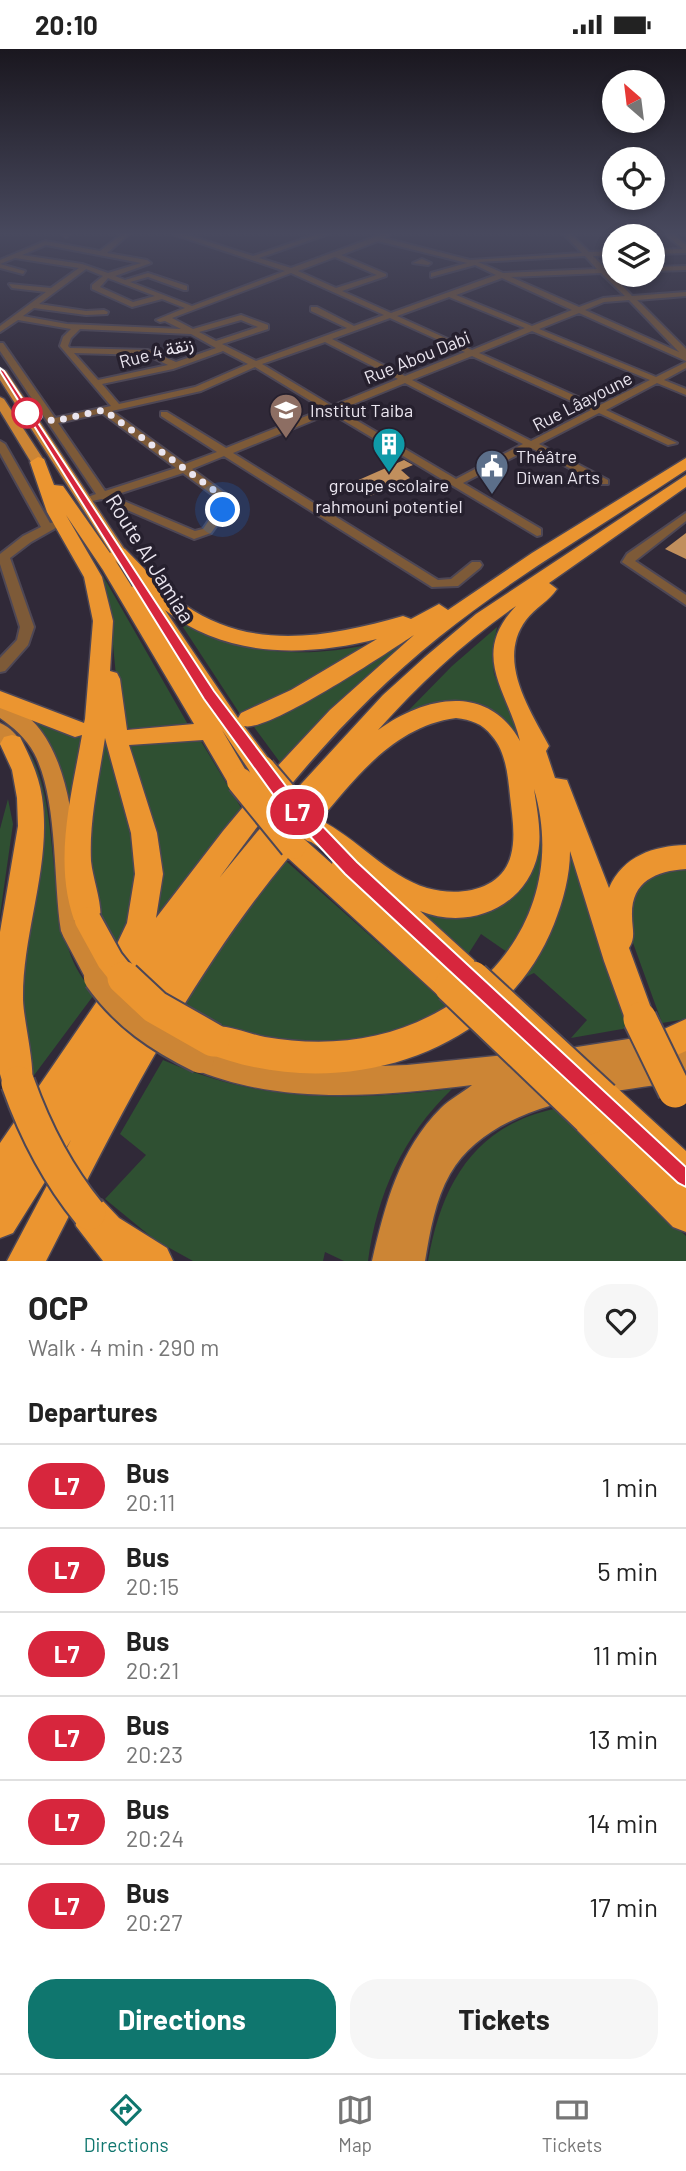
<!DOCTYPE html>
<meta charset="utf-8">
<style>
:root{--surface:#fff;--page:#f6f6f6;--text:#222;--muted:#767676;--line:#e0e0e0;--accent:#0f766e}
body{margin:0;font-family:Barlow,Vazirmatn,sans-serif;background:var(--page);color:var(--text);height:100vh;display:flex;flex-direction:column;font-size:26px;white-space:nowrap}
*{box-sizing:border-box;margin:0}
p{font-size:23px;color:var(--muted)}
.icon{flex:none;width:38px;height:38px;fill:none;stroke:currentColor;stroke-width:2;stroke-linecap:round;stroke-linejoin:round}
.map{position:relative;height:1212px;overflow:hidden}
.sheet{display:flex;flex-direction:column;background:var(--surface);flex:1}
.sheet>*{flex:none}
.badge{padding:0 14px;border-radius:23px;font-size:24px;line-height:46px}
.needle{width:46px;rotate:332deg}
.tools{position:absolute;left:602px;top:21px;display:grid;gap:14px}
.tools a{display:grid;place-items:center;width:63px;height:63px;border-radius:50%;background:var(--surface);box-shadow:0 4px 10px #0003;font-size:35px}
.you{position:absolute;width:35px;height:35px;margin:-18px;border:5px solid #fff;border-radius:50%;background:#1a73e8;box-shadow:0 0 0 10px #1a73e833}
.map>.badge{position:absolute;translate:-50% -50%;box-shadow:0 0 0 4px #fff}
h2{padding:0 28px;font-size:26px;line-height:63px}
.round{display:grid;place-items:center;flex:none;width:74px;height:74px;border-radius:28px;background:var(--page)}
.summary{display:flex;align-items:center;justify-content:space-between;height:119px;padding:0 28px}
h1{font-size:33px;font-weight:700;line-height:52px}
.cta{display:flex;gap:14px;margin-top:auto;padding:14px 28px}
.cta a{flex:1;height:80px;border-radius:28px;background:var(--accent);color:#fff;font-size:28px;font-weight:700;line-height:80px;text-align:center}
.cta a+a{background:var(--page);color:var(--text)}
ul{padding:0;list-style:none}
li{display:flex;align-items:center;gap:21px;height:84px;padding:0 28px;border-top:2px solid var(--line)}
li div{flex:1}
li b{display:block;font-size:26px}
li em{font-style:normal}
li .badge{min-width:77px;font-weight:700;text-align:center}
.status{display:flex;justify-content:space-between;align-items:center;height:49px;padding:0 35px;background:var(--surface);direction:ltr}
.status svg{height:19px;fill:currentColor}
.tab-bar{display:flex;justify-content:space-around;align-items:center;height:98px;border-top:2px solid var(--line);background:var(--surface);font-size:19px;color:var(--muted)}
.tab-bar a{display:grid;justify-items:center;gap:4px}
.tab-bar .selected{color:var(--accent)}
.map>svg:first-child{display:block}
.green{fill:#2f5032}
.building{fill:#c18f5d}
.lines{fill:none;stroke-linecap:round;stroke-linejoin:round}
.minor-casing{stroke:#4e4755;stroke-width:4}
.major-casing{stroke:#4e4755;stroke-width:3}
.highway-casing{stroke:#4e4755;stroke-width:3}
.minor{fill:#7d5a38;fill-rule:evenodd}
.major{fill:#cc8535;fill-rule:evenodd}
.highway{fill:#eb9530;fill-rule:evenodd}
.major-bridge-far1-casing{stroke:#4e4755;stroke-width:25;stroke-linecap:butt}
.major-bridge-casing{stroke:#4e4755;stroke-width:32;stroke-linecap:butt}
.highway-bridge-far1-casing{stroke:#4e4755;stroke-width:30;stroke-linecap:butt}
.highway-bridge-casing{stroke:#4e4755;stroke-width:37;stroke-linecap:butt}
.major-bridge-far1{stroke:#cc8535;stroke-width:22}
.major-bridge{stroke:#cc8535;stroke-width:28}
.highway-bridge-far1{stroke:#eb9530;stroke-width:26}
.highway-bridge{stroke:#eb9530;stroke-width:33}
.line{fill:#d7263d;stroke:#fff;stroke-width:2}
.walk{stroke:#eae5ef;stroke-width:7;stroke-dasharray:0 12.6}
.stop-dot{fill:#fff;stroke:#d7263d;stroke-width:3.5}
.labels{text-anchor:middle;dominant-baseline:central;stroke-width:7;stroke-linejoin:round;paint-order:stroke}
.far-street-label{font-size:18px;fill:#eae5ef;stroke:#26202e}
.far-poi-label{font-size:18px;fill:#eae5ef;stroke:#26202e;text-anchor:start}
.street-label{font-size:21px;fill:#eae5ef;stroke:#26202e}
</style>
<div class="status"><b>20:10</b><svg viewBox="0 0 49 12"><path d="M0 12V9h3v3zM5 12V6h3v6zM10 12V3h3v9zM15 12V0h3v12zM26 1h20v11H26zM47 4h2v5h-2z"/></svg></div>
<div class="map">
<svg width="686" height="1212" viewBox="0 0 686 1212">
<rect width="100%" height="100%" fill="#302938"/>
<g class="green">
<polygon points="103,527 190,679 121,679 111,575 100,528"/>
<polygon points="440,570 282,716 254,678 302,653"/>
<path d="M179,572C239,606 305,610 371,595L272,656L264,654L240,665Z"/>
<polygon points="497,578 492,606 494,625 541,733 545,845 507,903 481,885 467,907 413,855 508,851 524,714 457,653 430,654 407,663 452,617"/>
<polygon points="106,656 140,833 119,900 101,875 84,819"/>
<polygon points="16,662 83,686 70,785"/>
<path d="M15,687C21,693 28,700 32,708C64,770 42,901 96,943L32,1029L19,971L31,836Z"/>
<polygon points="199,689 243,762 145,888 119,693"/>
<polygon points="8,750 13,775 0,866 0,780"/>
<polygon points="560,766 628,979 571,989 587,971 534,924 513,934"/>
<path d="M286,812L456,963L341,999L235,987L183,959C213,907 247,857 286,812Z"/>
<path d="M686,815V970L662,974L633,894C629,879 625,845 638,833C647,826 674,819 686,815Z"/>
<path d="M163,1011C261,1054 347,1052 452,1040C403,1087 377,1145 368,1212H344L325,1203L323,1212H193L155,1191L105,1150L146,1106L120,1085Z"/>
<path d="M554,1060L686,1187V1212H428C441,1136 474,1077 554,1060Z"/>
</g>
<g class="building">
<polygon points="404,411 413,416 401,421 410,429 370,447 354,433"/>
<polygon points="686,484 686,510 665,500"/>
</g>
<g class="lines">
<defs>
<g id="minor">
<polygon points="63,185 69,185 69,186 66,188"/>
<path d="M122,185H129L107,204L147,211L151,214L115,227L125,231L148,224L187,237V241H184L148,228L130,233L192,257L285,222L173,185H184L253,207L318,185H328L259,209L291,219L383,185L390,186L384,189L470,211L582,204L564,185H571L589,203L614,202V206L593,207L605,219H614V223H609L632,247L686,243V247L637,251L686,300V312L579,264L539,280L656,328L686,313V319L664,331L686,340V346L657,334L606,361L677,394L668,396L599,364L539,395L608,431V435H600L531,399L463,434L541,480V486L537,487L331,364L233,404L438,531L451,530L472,513H480L482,516L480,519L458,537L432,538L224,407L192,420L226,445L232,455L211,484L194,490L102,450L82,454V450L96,445L0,302V294H3L55,369L111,357L60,297L63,288L71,280L18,271L0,283V277L46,243L12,239L9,235L51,239L79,219L15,209L0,215L25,222L23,225L0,219V211L45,192L100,202ZM378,192L467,214L431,224V228L475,216L496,226L391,264L342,242L386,227V225L341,206ZM46,196L141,214L108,224L82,215L22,206ZM585,207L597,220L503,224L478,213ZM335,208L377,226L336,239L298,222ZM86,220L103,227L92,236V240L132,258L162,250L185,259L156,271L160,273L165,272L181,280L67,275L23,267L34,259L86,266L107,265L108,263L104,261L86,262L39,255ZM291,224L384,266L354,277L317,258H311V262L347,279L256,312L222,295L268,280V276L241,266L193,280L172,269ZM601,224L625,247L603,249L579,258L511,228ZM108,229L155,247L133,253L100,238ZM502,229L572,261L532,277L456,246ZM449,248L525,279L472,301L397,267ZM629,251L679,303L585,261L604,253ZM390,269L465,303L405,327L332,290ZM241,271L258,278L216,292L199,283ZM80,280L191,285L216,299L176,313L148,301L70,299L68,297L71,289ZM532,282L650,331L598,357L479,304ZM325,293L398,330L332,357L262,315ZM223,302L248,315L195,338L119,355L102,335L173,320ZM74,304L147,306L168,316L98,331ZM472,307L591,361L531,392L412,331ZM255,318L324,360L226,399L167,363H161V367L217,403L185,415L112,362L201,342ZM405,334L523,395L456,430L339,361ZM102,364L176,419L105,442L58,374ZM183,424L217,449L220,455L203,480L195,482L112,447Z"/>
<polygon points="665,185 673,185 686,196 686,204 653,205 653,201 683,200"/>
<polygon points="422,210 431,214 428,216 413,214"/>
<polygon points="686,217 686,221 653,222 653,218"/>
<polygon points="0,392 5,395 50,474 55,473 61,476 31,493 10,509 34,578 28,596 5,622 0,623 0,609 17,591 20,578 0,515 0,505 23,487 41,478 0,404"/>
<polygon points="686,464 686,472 635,512 686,546 686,556 622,513 627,505"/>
</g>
<g id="major">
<polygon points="0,319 6,322 127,504 124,507 119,509 111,504 0,331"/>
<polygon points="0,348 4,350 45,413 43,416 38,417 31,413 0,362"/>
<path d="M0,652C82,678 73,815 85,882L81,890L73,894L65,890L61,882C53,830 58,749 34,704C26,689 13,678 0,669Z"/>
<path d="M0,674C10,678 17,686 22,695L19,701L12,703L0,695Z"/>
<path d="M686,981V1032C610,1043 492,1052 450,1125C435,1151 430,1183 425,1212H372C385,1156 399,1101 441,1059C450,1050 462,1044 472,1036C378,1047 280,1057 191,1019L187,1010L191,1001L200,997L242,1009L325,1019L407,1016L534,1003L543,1006L577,998Z"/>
</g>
<g id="highway">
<path d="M38,408L44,410L54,436L63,437L110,504L119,498L125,500C144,519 162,540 185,556C252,603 329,588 403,567L411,570L439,555L448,561L532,504L686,409V421C603,476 516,526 439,588C354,656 283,740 220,828L257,783L383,646L425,608L476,565L686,426V438L549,534L557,540C549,552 535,559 526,571C496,611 530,661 549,697L546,702L555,729L567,731L609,839C623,807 653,797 686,796V820C655,822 631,833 632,867C632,880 636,888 629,899L655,970L651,981L640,985L629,981L604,912L570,802C570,827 563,852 554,875C500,1012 331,1056 202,1002L197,991L202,980C221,972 244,984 265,988C335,1000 403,990 461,948L451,952L440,948L288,809C202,913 138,1031 77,1151L89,1146L102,1151L119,1169L167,1199L173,1212H103L76,1177L72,1161L46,1212H7L71,1091L13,1184L0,1189V1094L102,945L98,935L127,874L135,825L131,784L105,689C99,729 89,771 91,812C93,833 106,862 98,881L88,885L78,881C51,818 71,750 82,686L75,688L0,659V642L84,674L85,670L93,572L84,528L47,463L30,413ZM66,466L103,521L194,675L127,681L120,630L117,624L110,622L113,572L102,528ZM115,511L136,534L132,538ZM516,557C469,606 508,642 520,692C487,633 424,648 378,681C419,635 465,592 516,557ZM165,561C226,609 305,608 377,590L291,641L241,664L238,669ZM414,586L330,661L273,722L271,713L244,677C268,684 388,603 414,586ZM456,669C471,671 482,674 492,687C506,703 508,727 510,747C512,766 516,787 511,806C502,842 459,848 427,839C387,827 357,789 320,771C357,727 395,677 456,669ZM222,681L253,727L262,730L268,728L223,782L156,869L163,825L157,784L129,696L203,691L231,739L240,742L249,739L252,732ZM534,740C558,820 529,899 462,947L466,936L475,932L480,922L475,912L420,862C469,882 527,858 538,804C542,784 537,761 534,740ZM305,789L334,808L332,815L304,790Z"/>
<path d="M12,686L20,688C30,708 39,727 42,748C52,816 22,883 23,951C24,976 38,1026 30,1046L18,1050L6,1046L0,1025V883L18,777L17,749L12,721L0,695L4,688Z"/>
<polygon points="686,970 686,1002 662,1013 651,1008 646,997 651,986"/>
<polygon points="603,1032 615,1037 686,1102 686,1183 673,1178 577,1081 572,1069 577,1057 588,1053 586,1049 591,1037"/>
</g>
</defs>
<use href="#minor" class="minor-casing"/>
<use href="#major" class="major-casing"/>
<use href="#highway" class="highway-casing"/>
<use href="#minor" class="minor"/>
<use href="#major" class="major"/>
<use href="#highway" class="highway"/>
<defs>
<polyline id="major-bridge-far1" points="73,882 99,931"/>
<path id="major-bridge" d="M98,929C125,967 159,990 200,1010"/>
<g id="highway-bridge-far1">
<polyline points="262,720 313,780"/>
<polyline points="240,732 293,797"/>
<polyline points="88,871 110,911 126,931"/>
<polyline points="465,922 475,931"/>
</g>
<g id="highway-bridge">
<polyline points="124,929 155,958 213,991"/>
<polyline points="473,929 603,1049"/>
<polyline points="451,937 589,1069"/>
<polyline points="640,970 675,1042"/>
<path d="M18,1034C35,1082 57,1125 89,1164"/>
</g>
</defs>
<use href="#major-bridge-far1" class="major-bridge-far1-casing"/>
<use href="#major-bridge" class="major-bridge-casing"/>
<use href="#highway-bridge-far1" class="highway-bridge-far1-casing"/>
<use href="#highway-bridge" class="highway-bridge-casing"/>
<use href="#major-bridge-far1" class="major-bridge-far1"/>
<use href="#major-bridge" class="major-bridge"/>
<use href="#highway-bridge-far1" class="highway-bridge-far1"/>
<use href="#highway-bridge" class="highway-bridge"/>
</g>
<linearGradient id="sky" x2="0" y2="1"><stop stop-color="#1a171f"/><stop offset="0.52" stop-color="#48495e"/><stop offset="1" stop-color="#48495e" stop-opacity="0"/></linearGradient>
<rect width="686" height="355" fill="url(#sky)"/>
<polygon class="line" points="0,319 4,322 214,642 292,745 357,813 686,1118 686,1138 678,1134 345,825 280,755 204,650 0,322"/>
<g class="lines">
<polyline class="walk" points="27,364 54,372 104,361 222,447 226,455 223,461"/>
</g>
<defs>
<symbol id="school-pin" viewBox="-11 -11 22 30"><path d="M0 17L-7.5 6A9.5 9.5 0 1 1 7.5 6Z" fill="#8d6e63" stroke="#26202e"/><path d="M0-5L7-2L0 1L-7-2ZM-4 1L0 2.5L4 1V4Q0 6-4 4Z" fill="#fff"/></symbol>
<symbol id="building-pin" viewBox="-11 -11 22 30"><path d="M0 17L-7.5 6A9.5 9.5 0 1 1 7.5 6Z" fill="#0f9aa8" stroke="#26202e"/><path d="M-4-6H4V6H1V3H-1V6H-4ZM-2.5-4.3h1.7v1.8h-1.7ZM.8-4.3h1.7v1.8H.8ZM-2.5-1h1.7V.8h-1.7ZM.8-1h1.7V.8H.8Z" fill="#fff"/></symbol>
<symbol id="civic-pin" viewBox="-11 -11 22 30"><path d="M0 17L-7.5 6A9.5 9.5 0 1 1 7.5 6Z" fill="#5c6f8a" stroke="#26202e"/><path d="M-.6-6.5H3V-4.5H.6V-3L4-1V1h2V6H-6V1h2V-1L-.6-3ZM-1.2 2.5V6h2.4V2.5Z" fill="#fff"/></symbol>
</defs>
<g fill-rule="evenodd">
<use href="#school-pin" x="267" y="342" width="38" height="52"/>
<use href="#building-pin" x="370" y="376" width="38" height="52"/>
<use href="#civic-pin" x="473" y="398" width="38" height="52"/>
</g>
<circle class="stop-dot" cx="27" cy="364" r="14"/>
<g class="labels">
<g class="far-street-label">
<text transform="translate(156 303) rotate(-15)">Rue 4 زنقة</text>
<text transform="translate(417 308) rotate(-22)">Rue Abou Dabi</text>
<text transform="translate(582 352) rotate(-27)">Rue Lâayoune</text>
</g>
<g class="far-poi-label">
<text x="310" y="361">Institut Taiba</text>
<text x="516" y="407">Théâtre<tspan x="516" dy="21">Diwan Arts</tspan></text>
<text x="389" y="436" text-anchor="middle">groupe scolaire<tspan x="389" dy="21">rahmouni potentiel</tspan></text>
</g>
<g class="street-label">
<text transform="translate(151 509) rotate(58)">Route Al Jamiaa</text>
</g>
</g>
</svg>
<div class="tools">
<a><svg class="needle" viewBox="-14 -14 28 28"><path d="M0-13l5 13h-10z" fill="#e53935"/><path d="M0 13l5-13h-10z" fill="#767676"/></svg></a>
<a><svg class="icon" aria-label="locate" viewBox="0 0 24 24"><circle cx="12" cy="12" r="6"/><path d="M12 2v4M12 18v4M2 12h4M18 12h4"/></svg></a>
<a><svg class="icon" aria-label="layers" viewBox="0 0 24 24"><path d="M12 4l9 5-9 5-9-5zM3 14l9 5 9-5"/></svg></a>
</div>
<div class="you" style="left:223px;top:461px"></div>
<b class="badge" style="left:297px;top:763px;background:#d7263d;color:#fff">L7</b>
</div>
<section class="sheet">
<div class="summary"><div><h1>OCP</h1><p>Walk · 4 min · 290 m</p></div><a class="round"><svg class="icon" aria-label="heart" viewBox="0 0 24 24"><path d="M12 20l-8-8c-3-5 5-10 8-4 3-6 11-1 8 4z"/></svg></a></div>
<h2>Departures</h2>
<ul>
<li><span class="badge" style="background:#d7263d;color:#fff">L7</span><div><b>Bus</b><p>20:11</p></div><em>1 min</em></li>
<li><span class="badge" style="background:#d7263d;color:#fff">L7</span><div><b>Bus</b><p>20:15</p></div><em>5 min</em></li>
<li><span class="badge" style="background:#d7263d;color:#fff">L7</span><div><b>Bus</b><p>20:21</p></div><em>11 min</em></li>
<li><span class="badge" style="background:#d7263d;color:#fff">L7</span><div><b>Bus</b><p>20:23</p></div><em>13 min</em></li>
<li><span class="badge" style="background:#d7263d;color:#fff">L7</span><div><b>Bus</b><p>20:24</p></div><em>14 min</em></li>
<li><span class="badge" style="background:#d7263d;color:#fff">L7</span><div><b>Bus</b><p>20:27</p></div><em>17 min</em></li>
</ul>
<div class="cta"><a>Directions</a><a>Tickets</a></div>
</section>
<nav class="tab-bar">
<a class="selected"><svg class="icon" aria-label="directions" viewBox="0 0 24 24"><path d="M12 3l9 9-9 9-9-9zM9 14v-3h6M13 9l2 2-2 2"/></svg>Directions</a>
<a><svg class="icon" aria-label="map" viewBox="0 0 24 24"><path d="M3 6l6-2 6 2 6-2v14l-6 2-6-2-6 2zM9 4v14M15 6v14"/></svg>Map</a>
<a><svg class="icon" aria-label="tickets" viewBox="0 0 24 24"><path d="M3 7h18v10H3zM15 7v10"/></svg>Tickets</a>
</nav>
